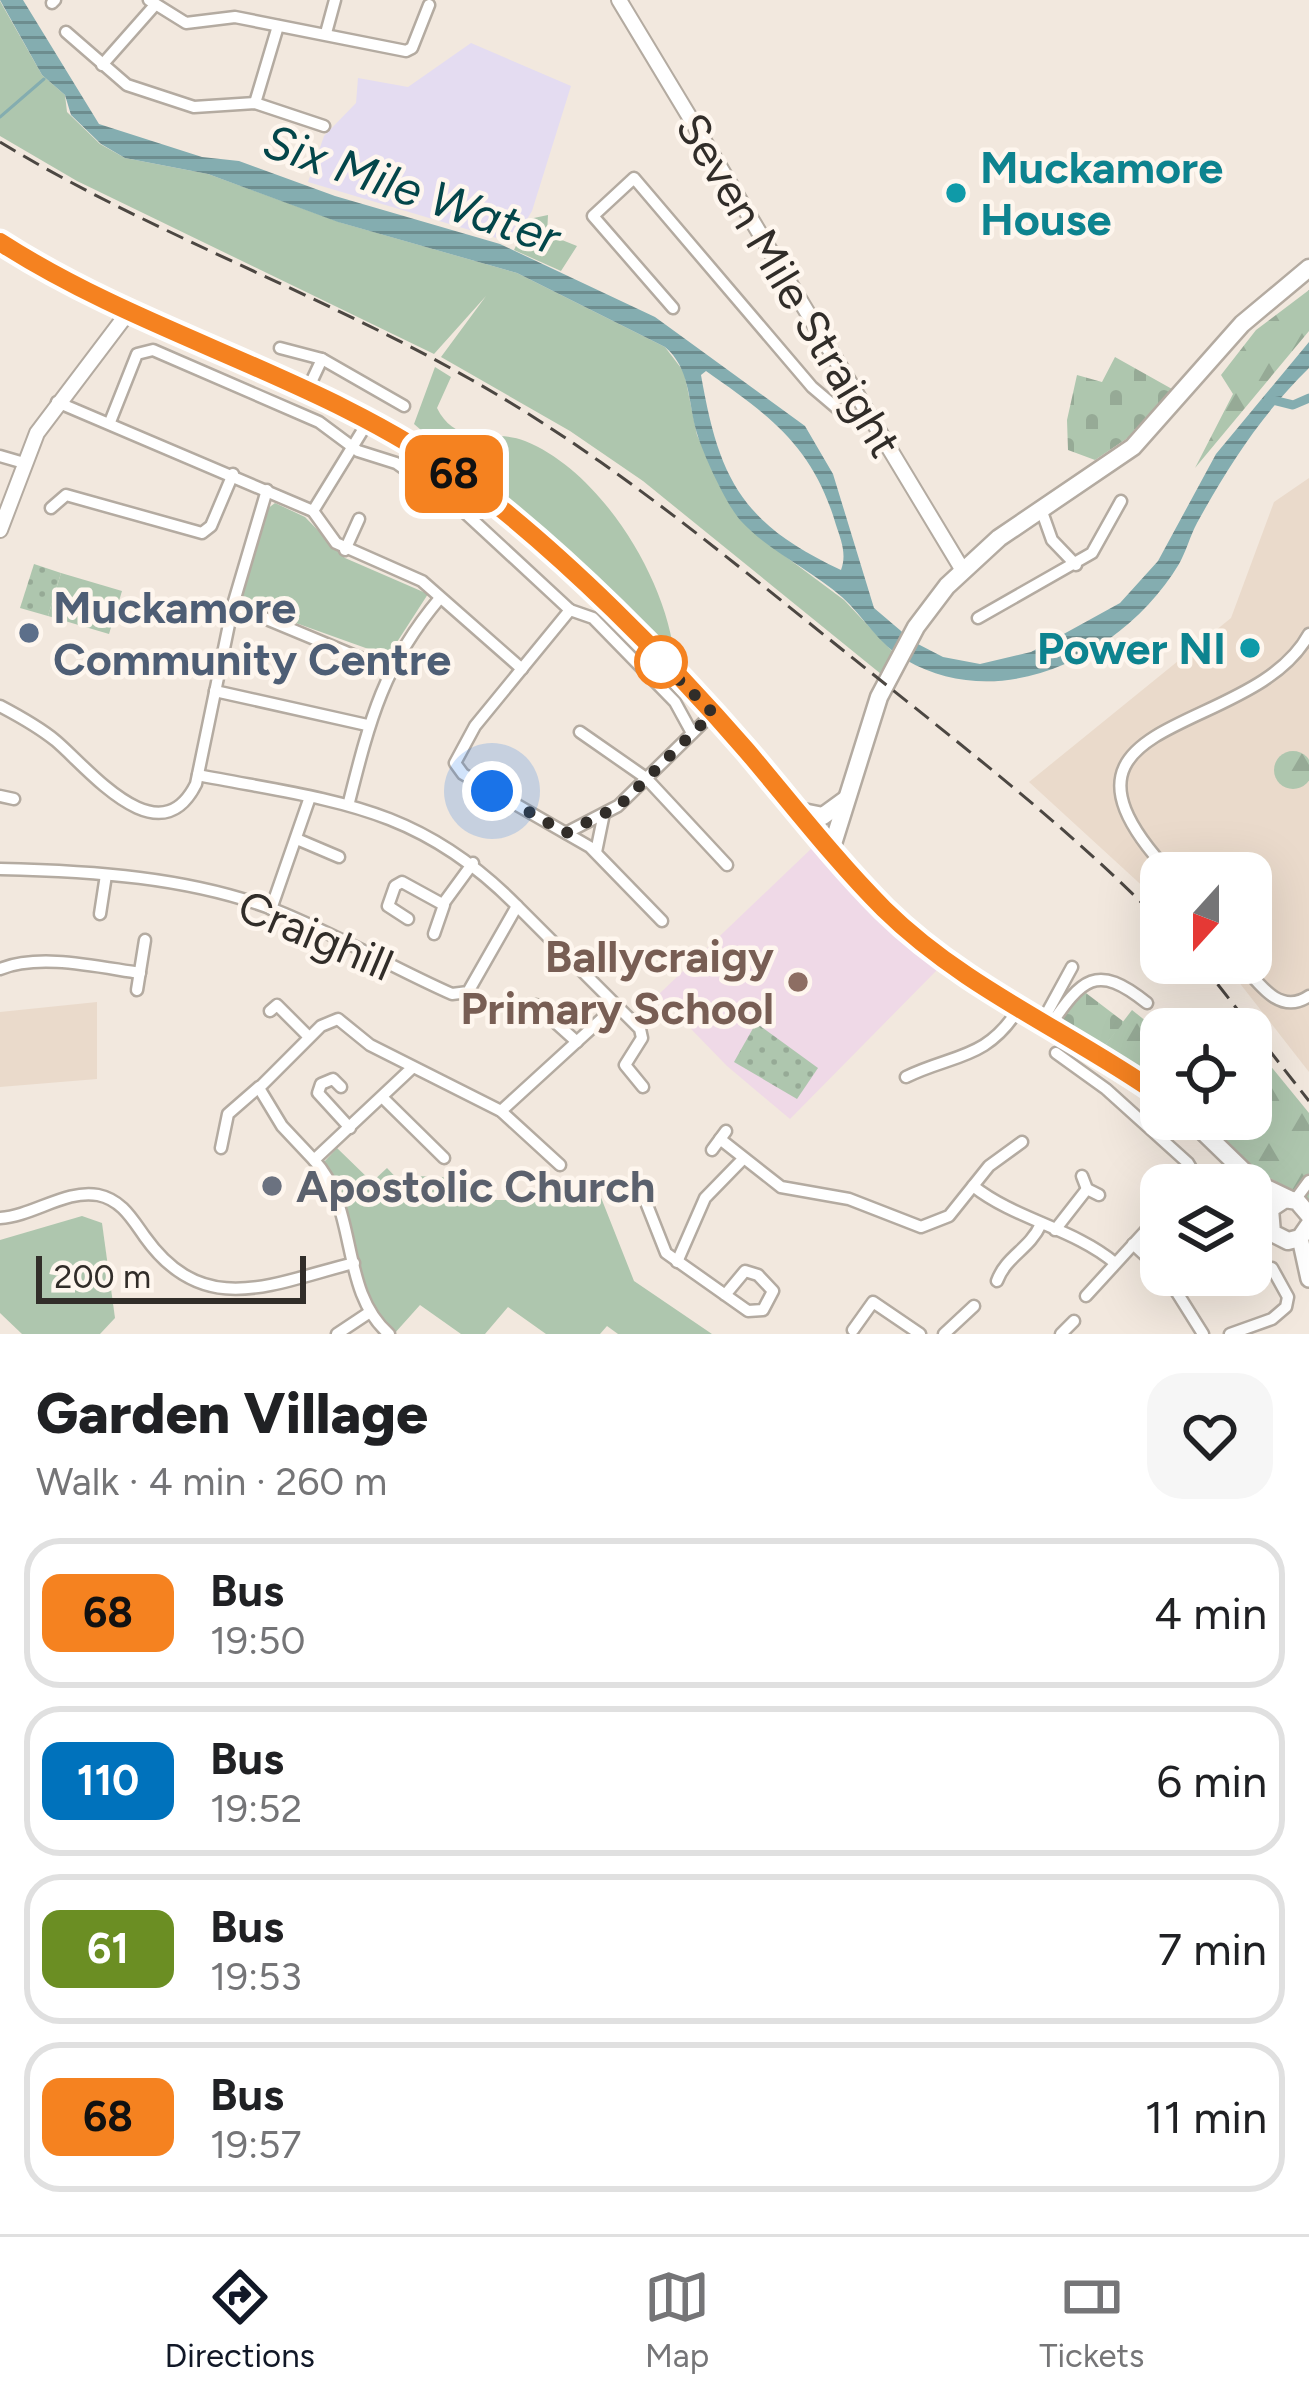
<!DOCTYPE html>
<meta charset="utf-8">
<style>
:root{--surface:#fff;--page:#f6f6f6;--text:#202124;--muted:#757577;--line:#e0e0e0;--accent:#111827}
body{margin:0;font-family:Figtree,sans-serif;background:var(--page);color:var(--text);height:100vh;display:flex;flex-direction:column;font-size:45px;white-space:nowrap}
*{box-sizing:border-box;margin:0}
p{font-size:39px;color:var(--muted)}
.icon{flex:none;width:66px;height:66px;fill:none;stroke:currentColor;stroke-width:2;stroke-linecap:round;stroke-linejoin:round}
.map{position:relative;height:1334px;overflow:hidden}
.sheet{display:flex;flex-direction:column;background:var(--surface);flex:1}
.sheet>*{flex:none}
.badge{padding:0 24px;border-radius:18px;font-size:42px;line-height:78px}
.needle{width:78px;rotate:201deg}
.buttons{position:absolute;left:1140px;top:852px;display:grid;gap:24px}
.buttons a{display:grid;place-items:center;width:132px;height:132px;border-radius:24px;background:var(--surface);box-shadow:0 12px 48px #0002;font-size:60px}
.scale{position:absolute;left:36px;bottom:30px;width:270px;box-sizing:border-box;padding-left:12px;border:6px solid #312d29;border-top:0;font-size:33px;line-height:42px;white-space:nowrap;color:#312d29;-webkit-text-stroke:9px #fef6ee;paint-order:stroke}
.you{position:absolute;width:60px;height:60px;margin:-30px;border:9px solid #fff;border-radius:50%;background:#1a73e8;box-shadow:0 0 0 18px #1a73e833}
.map>.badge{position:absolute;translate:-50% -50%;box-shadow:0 0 0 6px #fff}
.round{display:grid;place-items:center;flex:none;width:126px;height:126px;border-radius:36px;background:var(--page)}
.summary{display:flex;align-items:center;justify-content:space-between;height:204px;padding:0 36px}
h1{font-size:57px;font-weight:800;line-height:90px}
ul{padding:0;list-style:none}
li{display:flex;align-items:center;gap:36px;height:150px;margin:0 24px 18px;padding:0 12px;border:6px solid var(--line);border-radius:36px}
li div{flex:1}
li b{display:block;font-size:45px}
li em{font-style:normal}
li .badge{min-width:132px;font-weight:700;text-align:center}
.tabs{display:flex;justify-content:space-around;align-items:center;height:168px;border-top:3px solid var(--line);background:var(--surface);font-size:33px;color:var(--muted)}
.tabs a{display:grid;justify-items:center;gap:6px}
.tabs .current{color:var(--accent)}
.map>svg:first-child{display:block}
.built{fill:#eadacb}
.industrial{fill:#e4dcf1}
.education{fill:#efd9e7}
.green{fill:#aec6ae}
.forest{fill:url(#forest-firs)}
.cemetery{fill:url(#cemetery-stones)}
.park{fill:url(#park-dots)}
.water{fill:url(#water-rules);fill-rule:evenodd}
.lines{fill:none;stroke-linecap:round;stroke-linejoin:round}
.stream{stroke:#84adb0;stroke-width:3}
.canal{stroke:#84adb0;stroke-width:9}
.minor-casing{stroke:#b4aba1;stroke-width:15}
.secondary-casing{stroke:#b4aba1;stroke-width:18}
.primary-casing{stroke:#b4aba1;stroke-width:20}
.trunk-casing{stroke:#b4aba1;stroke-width:21}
.minor{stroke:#fff;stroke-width:10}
.secondary{stroke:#fff;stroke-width:14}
.primary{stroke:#fff;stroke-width:15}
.trunk{stroke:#fff;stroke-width:16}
.rail{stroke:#4c4742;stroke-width:3;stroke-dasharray:18 9;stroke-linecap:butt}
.line-casing{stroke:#fff;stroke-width:27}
.line{stroke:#f58220;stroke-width:18}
.walk{stroke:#312d29;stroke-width:12;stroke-dasharray:0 21.6}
.culture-dot{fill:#0f9aa8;stroke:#fef6ee;stroke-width:4.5}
.service-dot{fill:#5c6f8a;stroke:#fef6ee;stroke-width:4.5}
.stop-dot{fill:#fff;stroke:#f58220;stroke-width:6}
.education-dot{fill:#8d6e63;stroke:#fef6ee;stroke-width:4.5}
.worship-dot{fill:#6b7280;stroke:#fef6ee;stroke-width:4.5}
.labels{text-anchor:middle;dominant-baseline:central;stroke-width:9;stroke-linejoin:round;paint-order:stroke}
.culture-label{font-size:45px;font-weight:bold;fill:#0d838f;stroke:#fef6ee;text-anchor:start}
.street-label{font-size:45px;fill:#312d29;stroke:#fef6ee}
.service-label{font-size:45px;font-weight:bold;fill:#4e5e75;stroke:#fef6ee;text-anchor:start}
.education-label{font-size:45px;font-weight:bold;fill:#785e54;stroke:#fef6ee;text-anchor:end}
.worship-label{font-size:45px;font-weight:bold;fill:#5b616d;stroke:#fef6ee;text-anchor:start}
.water-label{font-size:48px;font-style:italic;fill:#03464a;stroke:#fef6ee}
</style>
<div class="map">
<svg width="1309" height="1334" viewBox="0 0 1309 1334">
<defs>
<pattern id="forest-firs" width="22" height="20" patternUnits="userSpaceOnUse" patternTransform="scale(3)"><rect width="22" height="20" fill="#aec6ae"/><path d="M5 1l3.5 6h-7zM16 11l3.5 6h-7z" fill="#96aa96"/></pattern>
<pattern id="cemetery-stones" width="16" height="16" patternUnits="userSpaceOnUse" patternTransform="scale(3)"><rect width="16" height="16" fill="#aec6ae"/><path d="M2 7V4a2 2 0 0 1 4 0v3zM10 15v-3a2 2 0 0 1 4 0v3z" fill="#96aa96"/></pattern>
<pattern id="park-dots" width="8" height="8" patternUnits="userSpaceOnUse" patternTransform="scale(3)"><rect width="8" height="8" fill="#aec6ae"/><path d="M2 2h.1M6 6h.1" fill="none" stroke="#96aa96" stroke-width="1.8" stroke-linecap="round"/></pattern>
<pattern id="water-rules" width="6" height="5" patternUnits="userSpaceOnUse" patternTransform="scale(3)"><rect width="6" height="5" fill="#84adb0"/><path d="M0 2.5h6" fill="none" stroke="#6d8d8f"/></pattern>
</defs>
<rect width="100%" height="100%" fill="#f2e8de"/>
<g class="built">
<polygon points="1309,478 1309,1072 1224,963 1251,963 1251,873 1161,873 1161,903 1029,782 1231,618 1274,502"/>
<polygon points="97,1002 97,1079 0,1087 0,1012"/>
</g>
<polygon class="industrial" points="471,43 571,86 532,211 513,243 308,182 324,136 356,103 358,78 408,87"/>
<polygon class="education" points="812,848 875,918 937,970 790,1119 727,1066 658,995"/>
<g class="green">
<polygon points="0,1 42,75 65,95 67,112 100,144 125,158 208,174 342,223 517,273 665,347 684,372 697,435 721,486 766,542 844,600 892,651 881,674 643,481 570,431 441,357 486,296 434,354 77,181 0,136"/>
<polygon points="548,215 547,234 577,246 561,271 514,250 529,219"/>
<path d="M435,367L451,377L437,408C457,448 492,428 525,441C602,472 668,581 675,661L506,500L422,441L429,437L414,424Z"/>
<polygon points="275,503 305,517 345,558 428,594 388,656 240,603 267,509"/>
<polygon points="61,573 122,591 109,634 48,616"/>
<path d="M337,1148L372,1182L387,1168L404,1186L415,1176L443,1177L465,1200H521L537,1187H585L600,1195L634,1281L712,1334H618L607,1326L600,1334H546L508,1307L485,1334H461L420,1305L394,1334C351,1292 353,1214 324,1162Z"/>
<polygon points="82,1216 102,1223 115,1318 100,1334 22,1334 0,1313 0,1240"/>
</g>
<g class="forest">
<polygon points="1309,290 1309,331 1195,468 1233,394 1221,375 1256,330"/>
<circle cx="1293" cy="770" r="19"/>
<polygon points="1132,1010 1161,1033 1161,1085 1102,1049"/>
<polygon points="1251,1042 1309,1113 1309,1200 1254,1169 1204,1119 1251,1119"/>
</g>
<g class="cemetery">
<polygon points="1115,357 1172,389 1132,435 1095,460 1068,450 1067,420 1077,375 1102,382"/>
<polygon points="1082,990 1124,1022 1102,1049 1059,1024"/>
</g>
<g class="park">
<polygon points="34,564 61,573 48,616 20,608"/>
<polygon points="756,1023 818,1068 797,1099 734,1062"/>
</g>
<path class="water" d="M0,0H23L99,124L202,157L239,161L335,196L500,244L655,317L805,426L833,474L874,608L914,642L943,657L980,664L1031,652L1120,603L1158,561L1216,454L1309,342V368C1261,415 1229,465 1197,523C1190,536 1186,552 1179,564C1125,654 1003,716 906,660C877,643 865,618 842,597C810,569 768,551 740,520C725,502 702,452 696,430C688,400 690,368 665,347L517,273L338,222L208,174L125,158L101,144L71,115L65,95L42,75ZM706,371C770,416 813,446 836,525C841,540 847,554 841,570C742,524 719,479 701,375Z"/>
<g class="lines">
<polyline class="stream" points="0,117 44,79"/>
<polyline class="canal" points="1268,399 1293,405 1309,398"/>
<defs>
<g id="minor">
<polyline points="149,0 186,23 235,17 406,51 412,48 429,5"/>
<polyline points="52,3 55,0"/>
<polyline points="66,32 127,85 194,107 255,103 324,126"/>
<polyline points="326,33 335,0"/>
<polyline points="102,65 155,5"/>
<polyline points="255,103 278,26"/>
<polyline points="673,308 593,216 634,178 812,387 845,415 872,422"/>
<polyline points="280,348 322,359 404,406"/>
<polyline points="307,391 322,359"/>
<polyline points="57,402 313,511 336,543 422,581 522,669"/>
<polyline points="110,422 137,354 153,350 319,422 358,451 396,463 461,509 570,610"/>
<polyline points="0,456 24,463"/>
<polyline points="51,508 66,495 202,533 211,526 233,474"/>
<polyline points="1041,509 1052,540 1076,565"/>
<polyline points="313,511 369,420"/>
<polyline points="345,550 359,519"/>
<polyline points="233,605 389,670"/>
<polyline points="570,610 475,726 455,763 463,774 590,847 662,921"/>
<polyline points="570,610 593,618 675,702 692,733"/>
<polyline points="978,618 1092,553 1121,501"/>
<polyline points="215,691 367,725"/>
<path d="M0,706C19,716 39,727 56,741C89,769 159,858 196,784L233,605L267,490"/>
<polyline points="580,732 646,778 727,865"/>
<polyline points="0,796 14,799"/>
<path d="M349,802C370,719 384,664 440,598"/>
<polyline points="566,833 618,806 713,713"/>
<polyline points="299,840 339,857"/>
<polyline points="596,852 603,818"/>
<path d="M0,869C91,871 189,877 275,910C336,934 393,968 452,994L468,992L517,906C417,804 330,801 198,775"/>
<path d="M1170,873C1020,712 1252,739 1309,634"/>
<polyline points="443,904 473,863"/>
<polyline points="517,906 640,1029 642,1038 625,1065 643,1087"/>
<polyline points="271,909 310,797"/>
<polyline points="100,914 106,875"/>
<polyline points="408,919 388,906 395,886 402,882 444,905 434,934"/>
<path d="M1241,963C1259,984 1280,1016 1309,996"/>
<path d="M0,969C40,953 98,967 140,973"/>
<polyline points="137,990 145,940"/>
<polyline points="536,1005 577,1042"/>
<polyline points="270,1011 277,1005 309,1037"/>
<polyline points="1042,1022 1072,967"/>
<path d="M1049,1027C1082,979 1096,962 1147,1003"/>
<polyline points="1056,1053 1106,1089 1188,1163 1194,1173 1187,1185"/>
<polyline points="412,1068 314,1160 282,1126 259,1088 321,1026 338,1019 370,1045 501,1111 560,1165"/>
<path d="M906,1077C953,1054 987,1060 1019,1008"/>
<polyline points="341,1087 333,1079 321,1084 318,1093 350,1128"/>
<polyline points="383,1098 444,1158"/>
<polyline points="501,1111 617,1005"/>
<polyline points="720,1139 781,1187 849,1199 921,1227 949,1216 989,1166 1022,1142"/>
<polyline points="221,1148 228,1114 259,1087"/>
<polyline points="712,1150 726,1131"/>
<path d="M314,1160C359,1208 339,1291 389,1334"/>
<polyline points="1082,1176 1087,1189 1099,1195"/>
<path d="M973,1186C1016,1220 1073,1228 1115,1263"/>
<polyline points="1295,1200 1309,1181"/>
<polyline points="647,1205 666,1253 748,1311 763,1310 773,1291 758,1275 745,1271 725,1295"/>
<path d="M0,1218C33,1216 66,1189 98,1195C122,1200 132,1219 145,1237C204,1320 273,1283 354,1263"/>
<polyline points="1055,1230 1087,1189"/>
<polyline points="1251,1236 1275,1236"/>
<polyline points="1133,1244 1161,1270"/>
<polyline points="677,1262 705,1198 743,1159"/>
<polyline points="1166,1275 1203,1334"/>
<path d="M997,1281C1007,1255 1029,1250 1041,1224"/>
<polyline points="1086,1296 1161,1214"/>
<polyline points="853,1330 873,1302 920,1334"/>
<polyline points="337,1334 370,1312"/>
<polyline points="944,1334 974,1306"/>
<polyline points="1061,1334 1074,1321"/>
<polyline points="1230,1334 1272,1319 1286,1307 1288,1297 1272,1268"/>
</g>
<g id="secondary">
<polyline points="619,0 962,569"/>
<polyline points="0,530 37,433 130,310"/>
</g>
<g id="primary">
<path d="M0,242C113,317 248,355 368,419C542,513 704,699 831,850"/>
<polyline points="1300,1238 1309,1279"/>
</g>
<g id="trunk">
<polyline points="798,811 823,816 845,800"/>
<polyline points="1161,1096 937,954 883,908 831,850 879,697 916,627 947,586 999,538 1133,447 1242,324 1309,268"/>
<polyline points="1190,1119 1256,1183 1289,1199"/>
<polyline points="1309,1215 1297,1201 1285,1199 1270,1209 1272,1233 1288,1241 1300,1238 1309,1225"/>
</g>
</defs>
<use href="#minor" class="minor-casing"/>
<use href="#secondary" class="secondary-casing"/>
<use href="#primary" class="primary-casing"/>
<use href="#trunk" class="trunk-casing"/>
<use href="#minor" class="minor"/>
<use href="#secondary" class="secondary"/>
<use href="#primary" class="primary"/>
<use href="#trunk" class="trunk"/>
<g class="rail">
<path d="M0,142C150,233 317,292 470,379C605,455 723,554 844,651C952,738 1064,823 1161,922"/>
<polyline points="1201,963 1309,1101"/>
</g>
</g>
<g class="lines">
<defs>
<path id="line" d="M0,242C147,337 325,377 467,482C562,553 669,661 747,751C792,804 835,860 884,909C964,988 1070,1032 1161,1096"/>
</defs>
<use href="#line" class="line-casing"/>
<use href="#line" class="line"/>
<polyline class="walk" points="492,791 566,833 619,806 713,713 661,662"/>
</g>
<g class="culture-dot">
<circle cx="956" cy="193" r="12"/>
<circle cx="1250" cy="648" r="12"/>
</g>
<circle class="service-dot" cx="29" cy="633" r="12"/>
<circle class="stop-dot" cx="661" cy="662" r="24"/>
<circle class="education-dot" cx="798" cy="982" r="12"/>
<circle class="worship-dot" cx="272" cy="1186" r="12"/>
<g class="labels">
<g class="culture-label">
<text x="980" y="167">Muckamore<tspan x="980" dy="52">House</tspan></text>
<text x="1226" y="648" text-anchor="end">Power NI</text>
</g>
<g class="street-label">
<text transform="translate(789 285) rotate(59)">Seven Mile Straight</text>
<text transform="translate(316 935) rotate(23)">Craighill</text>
</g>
<g class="service-label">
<text x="53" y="607">Muckamore<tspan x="53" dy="52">Community Centre</tspan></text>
</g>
<g class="education-label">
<text x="774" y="956">Ballycraigy<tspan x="774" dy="52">Primary School</tspan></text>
</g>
<g class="worship-label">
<text x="296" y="1186">Apostolic Church</text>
</g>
<g class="water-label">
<text transform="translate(412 189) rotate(19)">Six Mile Water</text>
</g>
</g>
</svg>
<div class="buttons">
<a><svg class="needle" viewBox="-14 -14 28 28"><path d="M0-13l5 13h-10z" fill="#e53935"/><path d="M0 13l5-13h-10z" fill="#757577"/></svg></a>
<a><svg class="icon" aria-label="locate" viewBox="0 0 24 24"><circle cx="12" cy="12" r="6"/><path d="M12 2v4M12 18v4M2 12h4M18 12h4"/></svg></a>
<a><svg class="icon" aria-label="layers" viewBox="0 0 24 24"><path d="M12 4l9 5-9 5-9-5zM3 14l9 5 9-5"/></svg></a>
</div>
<div class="scale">200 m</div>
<div class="you" style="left:492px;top:791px"></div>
<b class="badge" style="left:454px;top:474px;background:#f58220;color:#111">68</b>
</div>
<section class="sheet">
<div class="summary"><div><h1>Garden Village</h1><p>Walk · 4 min · 260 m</p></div><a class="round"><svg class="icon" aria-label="heart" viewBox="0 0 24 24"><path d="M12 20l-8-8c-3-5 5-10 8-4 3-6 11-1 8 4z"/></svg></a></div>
<ul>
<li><span class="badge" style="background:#f58220;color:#111">68</span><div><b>Bus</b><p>19:50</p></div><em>4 min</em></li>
<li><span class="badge" style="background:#0072bc;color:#fff">110</span><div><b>Bus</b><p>19:52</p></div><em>6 min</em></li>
<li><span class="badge" style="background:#6b8e23;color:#fff">61</span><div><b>Bus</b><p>19:53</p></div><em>7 min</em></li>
<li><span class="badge" style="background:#f58220;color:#111">68</span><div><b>Bus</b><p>19:57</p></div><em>11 min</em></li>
</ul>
</section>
<nav class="tabs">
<a class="current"><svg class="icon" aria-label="directions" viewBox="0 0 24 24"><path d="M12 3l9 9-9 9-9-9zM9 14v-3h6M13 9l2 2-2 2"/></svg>Directions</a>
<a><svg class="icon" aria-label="map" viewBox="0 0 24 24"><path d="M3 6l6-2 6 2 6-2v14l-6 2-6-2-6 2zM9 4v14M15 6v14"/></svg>Map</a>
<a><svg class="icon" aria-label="tickets" viewBox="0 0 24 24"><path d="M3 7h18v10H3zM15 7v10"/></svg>Tickets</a>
</nav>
